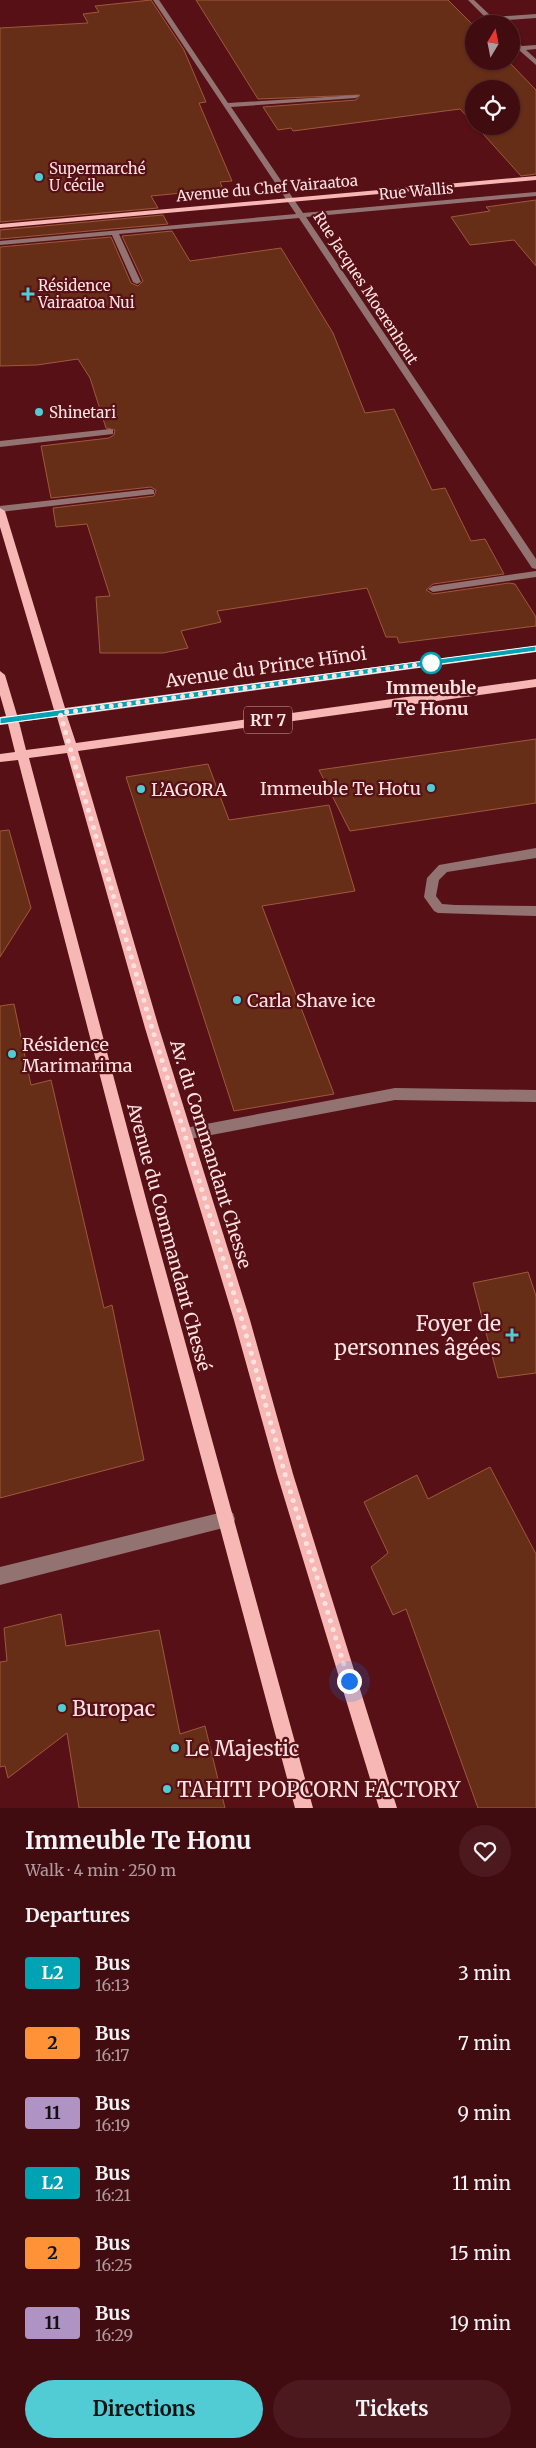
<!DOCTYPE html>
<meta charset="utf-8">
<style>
:root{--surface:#410c10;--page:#4c1a1e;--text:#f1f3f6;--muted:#ae9b9f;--line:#5a2c30;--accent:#51ccd5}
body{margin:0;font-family:Merriweather,serif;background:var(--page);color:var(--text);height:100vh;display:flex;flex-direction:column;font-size:19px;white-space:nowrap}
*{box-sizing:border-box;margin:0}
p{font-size:16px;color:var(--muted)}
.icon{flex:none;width:28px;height:28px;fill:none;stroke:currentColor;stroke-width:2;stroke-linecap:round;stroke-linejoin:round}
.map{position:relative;height:1808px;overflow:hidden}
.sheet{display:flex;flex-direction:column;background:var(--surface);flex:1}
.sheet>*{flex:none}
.badge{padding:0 10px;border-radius:4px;font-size:18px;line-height:32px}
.needle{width:32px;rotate:10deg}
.controls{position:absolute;left:465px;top:15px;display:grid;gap:10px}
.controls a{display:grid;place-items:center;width:55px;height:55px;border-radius:50%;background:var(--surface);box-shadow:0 1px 4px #0004,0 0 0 1px var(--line);font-size:25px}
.you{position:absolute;width:25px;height:25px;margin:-12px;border:4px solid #fff;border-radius:50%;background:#1a73e8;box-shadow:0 0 0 8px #1a73e833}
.map>.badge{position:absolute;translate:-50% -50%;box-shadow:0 0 0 2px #fff}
h2{padding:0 25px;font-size:19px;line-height:45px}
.round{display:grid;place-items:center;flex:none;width:52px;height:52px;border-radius:26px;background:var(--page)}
.headline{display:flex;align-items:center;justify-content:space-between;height:85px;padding:0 25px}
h1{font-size:24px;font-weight:700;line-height:38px}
.cta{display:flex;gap:10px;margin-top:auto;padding:10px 25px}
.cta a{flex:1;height:58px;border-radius:30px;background:var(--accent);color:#111;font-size:20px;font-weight:700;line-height:58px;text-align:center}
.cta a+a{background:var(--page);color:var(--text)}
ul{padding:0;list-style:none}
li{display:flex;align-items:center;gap:15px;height:70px;padding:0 25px}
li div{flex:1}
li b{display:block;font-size:19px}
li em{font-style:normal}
li .badge{min-width:55px;font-weight:700;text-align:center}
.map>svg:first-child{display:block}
.building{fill:#672e17;stroke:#9f583c}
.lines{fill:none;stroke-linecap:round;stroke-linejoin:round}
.minor{fill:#937372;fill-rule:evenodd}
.major{fill:#f7b7b4;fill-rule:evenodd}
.line{fill:#00a3b4;stroke:#fff}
.walk{stroke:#ffe3e2;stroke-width:5;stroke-dasharray:0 9}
.poi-dot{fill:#51ccd5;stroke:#571016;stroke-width:2}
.stop-dot{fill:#fff;stroke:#00a3b4;stroke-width:2.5}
.labels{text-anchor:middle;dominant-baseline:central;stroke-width:4.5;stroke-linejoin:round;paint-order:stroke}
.far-poi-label{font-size:15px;fill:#ffe3e2;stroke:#571016;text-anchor:start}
.far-street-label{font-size:15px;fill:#ffe3e2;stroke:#571016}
.shield{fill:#571016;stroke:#cda4a5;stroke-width:1}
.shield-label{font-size:16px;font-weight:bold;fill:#ffe3e2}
.street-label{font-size:18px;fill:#ffe3e2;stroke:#571016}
.stop-label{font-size:18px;font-weight:bold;fill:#ffe3e2;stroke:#571016}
.poi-label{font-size:18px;fill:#ffe3e2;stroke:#571016;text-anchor:start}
.near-poi-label{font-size:21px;fill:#ffe3e2;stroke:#571016;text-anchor:start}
</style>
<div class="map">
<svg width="536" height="1808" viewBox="0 0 536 1808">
<rect width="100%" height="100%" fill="#571016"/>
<g class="building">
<polygon points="151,0 184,50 206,102 199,103 232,181 220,182 223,189 151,196 158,208 0,222 0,28 88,23 83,14 99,12 95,6"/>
<polygon points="196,0 448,0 474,26 474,61 508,61 536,90 536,174 521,176 476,126 511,126 511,89 474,89 474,124 460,109 293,131 291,128 278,130 263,107 356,100 360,95 258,99"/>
<polygon points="536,200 536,266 514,240 470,245 451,217 490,211 486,207"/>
<polygon points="163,215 168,224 0,239 0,230"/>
<polygon points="172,231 190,261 281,248 333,333 365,413 394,409 432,490 445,488 471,541 485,539 504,574 433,584 426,590 433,594 509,583 515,584 536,617 536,626 399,643 397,637 386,637 367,588 217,611 221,622 181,631 188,648 163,653 100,653 96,597 110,596 87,524 56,527 53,508 154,496 156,490 151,487 51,498 41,446 109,438 114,435 115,430 106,428 90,378 78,359 37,365 0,366 0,247 111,237 131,283 138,286 143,281 122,236"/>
<polygon points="536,739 536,803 350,831 319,770"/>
<polygon points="208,764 229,820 329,805 355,891 262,906 334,1094 234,1111 126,777"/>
<polygon points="9,830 31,908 0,957 0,831"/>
<polygon points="14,1004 31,1085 51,1080 104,1308 112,1305 144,1460 0,1498 0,1006"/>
<polygon points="528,1272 536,1296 536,1373 498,1378 473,1283"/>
<polygon points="490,1467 536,1554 536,1808 478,1808 406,1609 393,1615 371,1567 388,1553 364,1502 417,1475 428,1499"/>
<polygon points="61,1614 66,1646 159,1630 180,1734 205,1726 225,1808 79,1808 67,1733 8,1778 5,1766 0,1767 0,1662 7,1661 4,1628"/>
</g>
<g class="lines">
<g class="minor">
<polygon points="153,0 159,0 228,103 358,95 359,96 356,98 231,107 303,213 536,192 536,196 306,217 536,559 536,569 532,568 299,218 119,234 141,282 137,284 133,282 112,235 0,245 0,241 296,214"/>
<polygon points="468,0 474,0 492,17 536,14 536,18 496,21 499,24 492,24"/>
<polygon points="511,37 522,46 536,45 536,49 526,50 536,59 536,65 511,43"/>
<polygon points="110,429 113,430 113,434 0,447 0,441"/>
<polygon points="151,489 154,490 154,494 0,512 0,506"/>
<polygon points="536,571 536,577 433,592 428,589 433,586"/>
<polygon points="536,848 536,858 447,872 439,880 436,896 442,904 455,905 536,906 536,916 438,913 434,911 424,897 427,878 439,865"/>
<polygon points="395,1088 536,1090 536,1102 395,1100 185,1140 180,1138 178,1134 180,1130 185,1128"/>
<polygon points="227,1511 233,1513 235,1519 233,1525 227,1527 0,1585 0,1567"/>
</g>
<g class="major">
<polygon points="536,176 536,180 0,228 0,224"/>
<path d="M0,508L5,511L65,708L536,646V652L67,716L76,743L536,679V687L78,751L159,1028L250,1320L293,1474L397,1808H379L277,1474L234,1320L145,1028L67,753L29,758L147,1203L313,1808H295L133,1203L18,760L0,762V754L15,752L8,724L0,725V717L6,716L0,695V671L5,675L17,715L54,710L0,527ZM57,717L65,745L26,750L19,722Z"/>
</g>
</g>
<polygon class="line" points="536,646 536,651 0,724 0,718"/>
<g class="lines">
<polyline class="walk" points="349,1681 285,1474 242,1320 152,1028 60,713 431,663"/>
</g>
<g class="poi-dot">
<circle cx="39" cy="177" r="5"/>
<path d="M25.5 286.5h5v5h5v5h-5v5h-5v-5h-5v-5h5z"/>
<circle cx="39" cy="412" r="5"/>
<circle cx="431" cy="788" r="5"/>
<circle cx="141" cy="789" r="5"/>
<circle cx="237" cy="1000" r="5"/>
<circle cx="12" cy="1054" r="5"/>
<path d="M509.5 1327.5h5v5h5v5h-5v5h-5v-5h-5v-5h5z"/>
<circle cx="62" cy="1708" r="5"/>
<circle cx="175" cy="1748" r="5"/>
<circle cx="167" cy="1789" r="5"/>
</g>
<circle class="stop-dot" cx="431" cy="663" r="10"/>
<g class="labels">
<g class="far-poi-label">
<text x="49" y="168">Supermarché<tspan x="49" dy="17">U cécile</tspan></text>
<text x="38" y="285">Résidence<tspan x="38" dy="17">Vairaatoa Nui</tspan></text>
<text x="49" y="412">Shinetari</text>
</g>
<g class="far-street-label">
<text transform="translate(267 188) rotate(-5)">Avenue du Chef Vairaatoa</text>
<text transform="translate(416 191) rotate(-5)">Rue Wallis</text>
<text transform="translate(366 288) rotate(57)">Rue Jacques Moerenhout</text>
</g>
<rect class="shield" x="244" y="706.5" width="48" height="27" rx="4"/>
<g class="shield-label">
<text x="268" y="720">RT 7</text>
</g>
<g class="street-label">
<text transform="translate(266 667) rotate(-8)">Avenue du Prince Hīnoi</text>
<text transform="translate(211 1154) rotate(73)">Av. du Commandant Chesse</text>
<text transform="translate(169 1237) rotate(75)">Avenue du Commandant Chessé</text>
</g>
<g class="stop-label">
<text x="431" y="687">Immeuble<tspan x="431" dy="21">Te Honu</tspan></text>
</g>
<g class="poi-label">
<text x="421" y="788" text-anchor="end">Immeuble Te Hotu</text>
<text x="151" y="789">L’AGORA</text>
<text x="247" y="1000">Carla Shave ice</text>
<text x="22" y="1044">Résidence<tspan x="22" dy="21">Marimarima</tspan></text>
</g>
<g class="near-poi-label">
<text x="501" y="1323" text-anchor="end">Foyer de<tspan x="501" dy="24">personnes âgées</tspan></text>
<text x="72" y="1708">Buropac</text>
<text x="185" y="1748">Le Majestic</text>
<text x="177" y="1789">TAHITI POPCORN FACTORY</text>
</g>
</g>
</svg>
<div class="controls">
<a><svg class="needle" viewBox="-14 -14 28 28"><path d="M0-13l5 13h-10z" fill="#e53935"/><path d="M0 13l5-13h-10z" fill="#ae9b9f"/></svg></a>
<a><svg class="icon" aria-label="locate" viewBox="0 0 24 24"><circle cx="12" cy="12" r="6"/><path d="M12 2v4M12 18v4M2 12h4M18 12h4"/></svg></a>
</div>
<div class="you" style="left:349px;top:1681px"></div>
</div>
<section class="sheet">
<div class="headline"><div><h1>Immeuble Te Honu</h1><p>Walk · 4 min · 250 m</p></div><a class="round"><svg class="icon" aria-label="heart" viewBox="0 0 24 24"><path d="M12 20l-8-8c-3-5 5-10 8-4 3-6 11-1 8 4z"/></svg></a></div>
<h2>Departures</h2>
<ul>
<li><span class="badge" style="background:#00a3b4;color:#fff">L2</span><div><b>Bus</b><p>16:13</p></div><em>3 min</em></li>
<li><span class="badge" style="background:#ff9236;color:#111">2</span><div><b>Bus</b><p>16:17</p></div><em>7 min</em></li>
<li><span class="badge" style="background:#af93c4;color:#111">11</span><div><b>Bus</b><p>16:19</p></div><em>9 min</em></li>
<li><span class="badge" style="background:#00a3b4;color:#fff">L2</span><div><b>Bus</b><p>16:21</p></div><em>11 min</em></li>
<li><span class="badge" style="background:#ff9236;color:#111">2</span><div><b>Bus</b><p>16:25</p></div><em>15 min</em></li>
<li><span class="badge" style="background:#af93c4;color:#111">11</span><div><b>Bus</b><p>16:29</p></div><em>19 min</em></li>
</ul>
<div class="cta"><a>Directions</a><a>Tickets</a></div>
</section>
